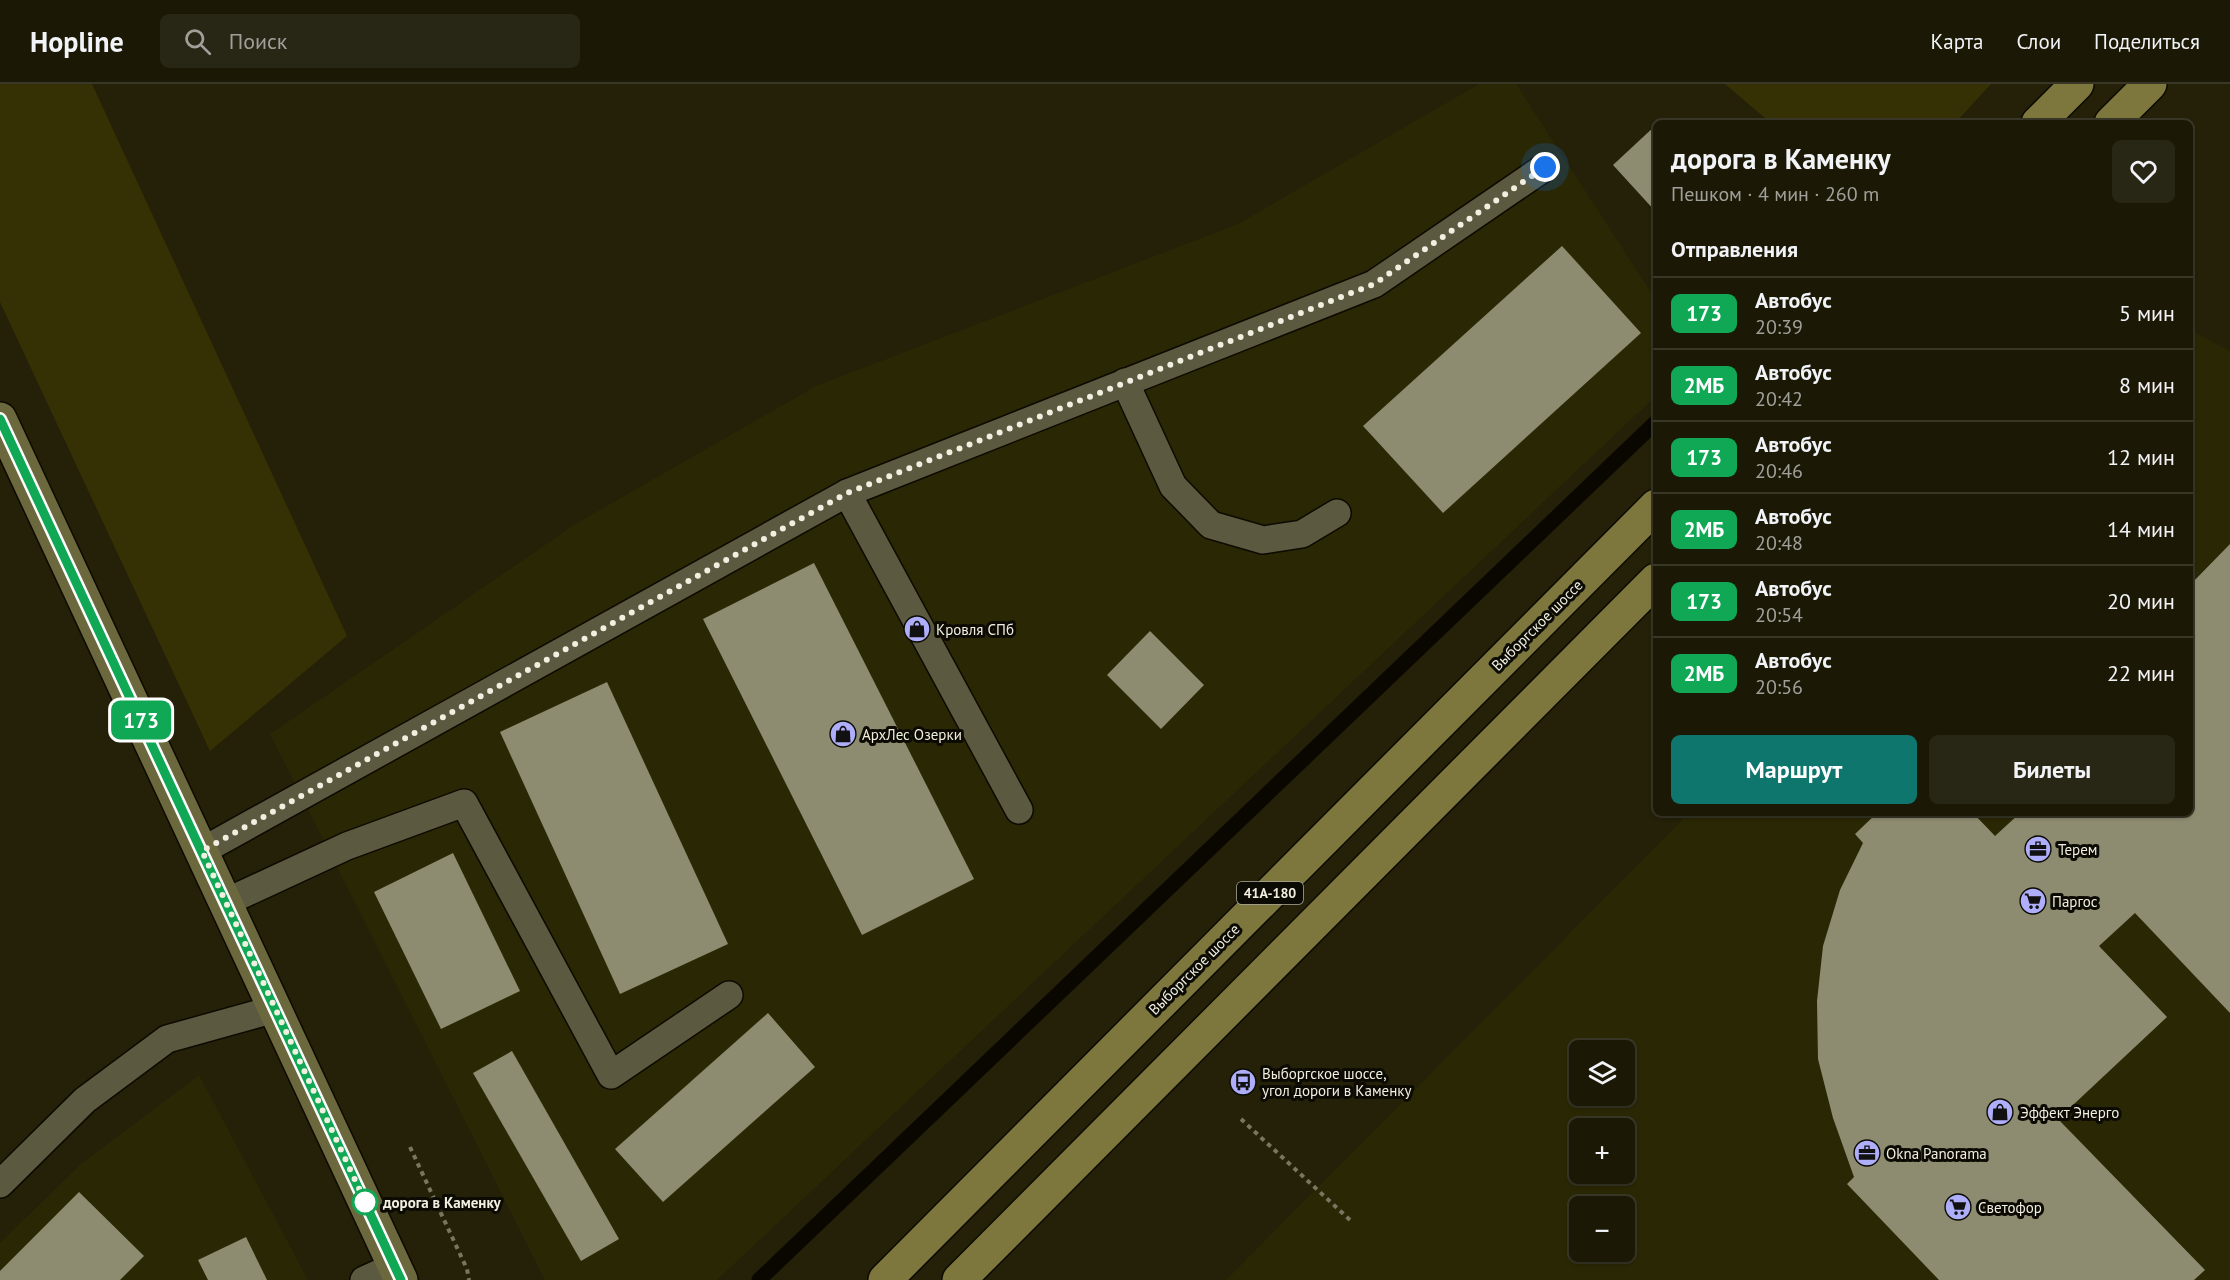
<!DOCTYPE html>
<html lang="ru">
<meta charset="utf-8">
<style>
:root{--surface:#1b1906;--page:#282614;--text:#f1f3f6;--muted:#a0a09b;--line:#393828;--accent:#0f766e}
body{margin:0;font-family:"PT Sans",sans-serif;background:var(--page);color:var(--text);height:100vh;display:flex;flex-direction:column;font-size:22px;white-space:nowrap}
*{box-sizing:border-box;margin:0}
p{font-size:20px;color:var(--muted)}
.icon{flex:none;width:33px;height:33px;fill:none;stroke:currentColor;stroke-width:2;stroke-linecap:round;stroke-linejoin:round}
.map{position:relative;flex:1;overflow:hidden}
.sheet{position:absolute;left:1653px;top:36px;width:540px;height:696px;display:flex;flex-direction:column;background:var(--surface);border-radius:9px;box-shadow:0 2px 4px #0004,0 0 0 2px var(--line)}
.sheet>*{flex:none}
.badge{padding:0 12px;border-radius:9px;font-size:21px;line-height:39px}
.tools{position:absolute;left:1569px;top:956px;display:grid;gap:12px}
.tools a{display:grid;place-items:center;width:66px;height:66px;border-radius:9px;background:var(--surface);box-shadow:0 2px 4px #0004,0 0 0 2px var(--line);font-size:30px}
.you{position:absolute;width:30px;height:30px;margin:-15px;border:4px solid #fff;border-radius:50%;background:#1a73e8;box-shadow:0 0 0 9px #1a73e833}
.map>.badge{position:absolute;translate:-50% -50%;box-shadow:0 0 0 3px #fff}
h2{padding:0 18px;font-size:22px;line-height:54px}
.round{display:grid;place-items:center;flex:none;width:63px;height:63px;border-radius:9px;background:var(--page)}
.headline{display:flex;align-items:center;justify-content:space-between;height:102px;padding:0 18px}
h1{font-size:28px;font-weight:800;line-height:45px}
.action{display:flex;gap:12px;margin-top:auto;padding:12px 18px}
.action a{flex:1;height:69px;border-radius:9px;background:var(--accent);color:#fff;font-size:24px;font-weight:800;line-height:69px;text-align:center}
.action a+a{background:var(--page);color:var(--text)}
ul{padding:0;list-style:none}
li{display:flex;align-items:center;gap:18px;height:72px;padding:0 18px;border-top:2px solid var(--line)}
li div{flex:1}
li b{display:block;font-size:22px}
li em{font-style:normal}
li .badge{min-width:66px;font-weight:700;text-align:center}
header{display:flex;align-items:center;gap:36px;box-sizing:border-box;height:84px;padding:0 30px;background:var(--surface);border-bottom:2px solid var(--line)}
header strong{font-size:28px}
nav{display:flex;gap:33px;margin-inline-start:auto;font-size:21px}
.search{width:420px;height:54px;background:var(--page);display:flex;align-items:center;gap:15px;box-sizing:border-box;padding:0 21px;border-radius:9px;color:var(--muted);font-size:22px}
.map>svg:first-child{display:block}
.built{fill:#2a2705;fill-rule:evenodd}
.green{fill:#363105}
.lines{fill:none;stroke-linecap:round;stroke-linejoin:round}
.stream{stroke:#090700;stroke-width:15}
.building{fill:#8e8c70}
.lane-casing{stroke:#0d0a00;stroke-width:30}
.secondary-casing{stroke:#0d0a00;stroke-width:36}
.primary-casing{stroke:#0d0a00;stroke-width:36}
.path{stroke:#787661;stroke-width:4;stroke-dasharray:4.5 4.5;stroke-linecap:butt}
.lane{stroke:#5b593f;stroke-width:27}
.secondary{stroke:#6c683e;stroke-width:33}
.primary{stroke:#7d773d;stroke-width:33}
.line-casing{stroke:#fff;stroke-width:14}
.line{stroke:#10a855;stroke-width:9}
.walk{stroke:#f0efe0;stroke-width:6;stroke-dasharray:0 10.8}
.stop-dot{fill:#fff;stroke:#10a855;stroke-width:3}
.labels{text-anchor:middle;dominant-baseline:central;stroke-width:6;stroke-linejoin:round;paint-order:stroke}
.shield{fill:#0b0a03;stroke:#abaa9e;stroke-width:1.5}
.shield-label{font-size:14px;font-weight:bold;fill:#f0efe0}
.street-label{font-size:15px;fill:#f0efe0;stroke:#0b0a03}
.poi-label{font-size:15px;fill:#f0efe0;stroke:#0b0a03;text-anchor:start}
.stop-label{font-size:15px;font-weight:bold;fill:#f0efe0;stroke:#0b0a03;text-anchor:start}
</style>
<header>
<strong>Hopline</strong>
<div class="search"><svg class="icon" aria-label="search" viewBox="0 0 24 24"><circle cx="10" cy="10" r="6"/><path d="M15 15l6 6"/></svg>Поиск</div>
<nav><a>Карта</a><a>Слои</a><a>Поделиться</a></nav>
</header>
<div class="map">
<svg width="2230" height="1196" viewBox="0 0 2230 1196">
<rect width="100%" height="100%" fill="#242108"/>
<g class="built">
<polygon points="1479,0 1516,0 1656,216 1656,312 717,1196 545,1196 270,650 577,439 816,302 1238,140"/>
<path d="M2190,246L2230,267V1196H1226L1689,729H2190ZM1580,966H1624V1011H1580ZM1580,1044H1624V1089H1580ZM1580,1122H1624V1167H1580Z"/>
<polygon points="199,991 308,1196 0,1196 0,1159 82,1079"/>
</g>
<g class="green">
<polygon points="0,0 92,0 347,552 210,667 0,218"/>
<polygon points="1725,0 1991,0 1955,39 1771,39"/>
</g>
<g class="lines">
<polyline class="stream" points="759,1196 1656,338"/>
</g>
<g class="building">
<polygon points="1656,41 1656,128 1613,81"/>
<polygon points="1562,162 1641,249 1443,429 1363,342"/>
<polygon points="2230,460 2230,929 2135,829 2099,862 2167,933 2058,1035 2205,1186 2194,1196 1939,1196 1847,1100 1854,1093 1833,1034 1818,975 1817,917 1823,862 1840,806 1863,759 1855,750 1877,729 1973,729 1995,752 2020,729 2190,729 2190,501"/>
<polygon points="814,479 974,795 862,851 703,535"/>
<polygon points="1150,547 1204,601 1161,645 1107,591"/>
<polygon points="607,598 728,860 620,910 500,648"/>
<polygon points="453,769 520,907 441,945 374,808"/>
<polygon points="768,929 815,983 663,1118 615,1065"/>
<polygon points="512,967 619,1155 581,1177 473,989"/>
<polygon points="79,1108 144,1172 120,1196 0,1196 0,1187"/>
<polygon points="246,1153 267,1196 208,1196 198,1176"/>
</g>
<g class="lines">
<defs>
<g id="lane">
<polyline points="1125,298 1173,402 1211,441 1263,456 1302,450 1337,429"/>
<polyline points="847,409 1019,726"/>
<polyline points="202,767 847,409 1374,200 1545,83"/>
<polyline points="226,818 347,762 464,719 611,991 729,911"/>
<polyline points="0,1100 85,1016 167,955 275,925"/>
<polyline points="364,1196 395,1182"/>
</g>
<polyline id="secondary" points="0,335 401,1196"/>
<g id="primary">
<polyline points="2038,39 2077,0"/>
<polyline points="2111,39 2150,0"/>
<polyline points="885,1196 1656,422"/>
<polyline points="959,1196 1656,496"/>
</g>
</defs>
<use href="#lane" class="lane-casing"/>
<use href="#secondary" class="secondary-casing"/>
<use href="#primary" class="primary-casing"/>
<g class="path">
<polyline points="1241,1035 1350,1136"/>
<polyline points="410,1063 467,1185 469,1196"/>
</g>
<use href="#lane" class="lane"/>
<use href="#secondary" class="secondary"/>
<use href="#primary" class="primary"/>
</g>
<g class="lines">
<defs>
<polyline id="line" points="0,335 401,1196"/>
</defs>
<use href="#line" class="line-casing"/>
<use href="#line" class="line"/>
<polyline class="walk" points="365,1118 369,1126 202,767 847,409 1374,200 1545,83"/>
</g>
<defs>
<symbol id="shop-disc" viewBox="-11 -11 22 22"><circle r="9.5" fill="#afaefa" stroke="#0b0a03"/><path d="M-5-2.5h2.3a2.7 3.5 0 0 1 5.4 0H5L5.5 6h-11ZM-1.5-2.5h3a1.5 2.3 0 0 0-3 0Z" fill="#111"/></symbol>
<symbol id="office-disc" viewBox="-11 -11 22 22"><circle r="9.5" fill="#afaefa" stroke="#0b0a03"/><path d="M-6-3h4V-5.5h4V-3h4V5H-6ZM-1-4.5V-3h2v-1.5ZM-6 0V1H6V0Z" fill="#111"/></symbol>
<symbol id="supermarket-disc" viewBox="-11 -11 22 22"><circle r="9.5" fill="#afaefa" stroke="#0b0a03"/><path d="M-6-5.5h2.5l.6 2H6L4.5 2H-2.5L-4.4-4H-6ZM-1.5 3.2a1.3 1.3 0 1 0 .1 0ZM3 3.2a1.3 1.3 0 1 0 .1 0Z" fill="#111"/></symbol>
<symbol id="bus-disc" viewBox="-11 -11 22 22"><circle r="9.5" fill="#afaefa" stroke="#0b0a03"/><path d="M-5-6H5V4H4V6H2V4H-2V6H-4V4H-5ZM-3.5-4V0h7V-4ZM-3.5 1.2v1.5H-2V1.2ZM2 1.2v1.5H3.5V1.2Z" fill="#111"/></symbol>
</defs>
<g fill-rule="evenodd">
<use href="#shop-disc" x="902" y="530" width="30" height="30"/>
<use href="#shop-disc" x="828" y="635" width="30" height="30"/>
<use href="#office-disc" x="2023" y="750" width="30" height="30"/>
<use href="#supermarket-disc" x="2018" y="802" width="30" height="30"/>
<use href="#bus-disc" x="1228" y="983" width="30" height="30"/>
<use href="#shop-disc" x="1985" y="1013" width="30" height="30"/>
<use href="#office-disc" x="1852" y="1054" width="30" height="30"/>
<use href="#supermarket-disc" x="1943" y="1108" width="30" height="30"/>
</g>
<circle class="stop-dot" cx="365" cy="1118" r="12"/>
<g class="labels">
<rect class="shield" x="1237" y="798" width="66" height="22" rx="4.5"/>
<g class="shield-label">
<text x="1270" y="809">41А-180</text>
</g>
<g class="street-label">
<text transform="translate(1537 541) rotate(-45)">Выборгское шоссе</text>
<text transform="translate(1194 885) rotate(-45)">Выборгское шоссе</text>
</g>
<g class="poi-label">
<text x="936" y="545">Кровля СПб</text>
<text x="862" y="650">АрхЛес Озерки</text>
<text x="2058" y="765">Терем</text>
<text x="2052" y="817">Паргос</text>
<text x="1262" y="989">Выборгское шоссе,<tspan x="1262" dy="17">угол дороги в Каменку</tspan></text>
<text x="2020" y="1028">Эффект Энерго</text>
<text x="1886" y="1069">Okna Panorama</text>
<text x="1978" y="1123">Светофор</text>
</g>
<g class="stop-label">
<text x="383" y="1118">дорога в Каменку</text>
</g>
</g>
</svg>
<div class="tools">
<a><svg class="icon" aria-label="layers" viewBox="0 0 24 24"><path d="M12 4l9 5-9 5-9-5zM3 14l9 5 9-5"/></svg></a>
<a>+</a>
<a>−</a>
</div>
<div class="you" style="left:1545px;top:83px"></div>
<b class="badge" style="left:141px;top:636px;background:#10a855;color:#fff">173</b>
<section class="sheet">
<div class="headline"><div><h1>дорога в Каменку</h1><p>Пешком · 4 мин · 260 m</p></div><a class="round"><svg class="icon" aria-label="heart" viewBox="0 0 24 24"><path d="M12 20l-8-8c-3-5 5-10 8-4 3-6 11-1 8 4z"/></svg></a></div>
<h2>Отправления</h2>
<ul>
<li><span class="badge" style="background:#10a855;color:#fff">173</span><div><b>Автобус</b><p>20:39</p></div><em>5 мин</em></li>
<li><span class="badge" style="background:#10a855;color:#fff">2МБ</span><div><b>Автобус</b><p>20:42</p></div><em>8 мин</em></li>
<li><span class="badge" style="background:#10a855;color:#fff">173</span><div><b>Автобус</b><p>20:46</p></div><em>12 мин</em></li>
<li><span class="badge" style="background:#10a855;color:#fff">2МБ</span><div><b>Автобус</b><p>20:48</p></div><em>14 мин</em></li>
<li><span class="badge" style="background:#10a855;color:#fff">173</span><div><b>Автобус</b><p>20:54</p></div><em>20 мин</em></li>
<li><span class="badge" style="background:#10a855;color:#fff">2МБ</span><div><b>Автобус</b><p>20:56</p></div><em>22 мин</em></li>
</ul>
<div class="action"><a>Маршрут</a><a>Билеты</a></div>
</section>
</div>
